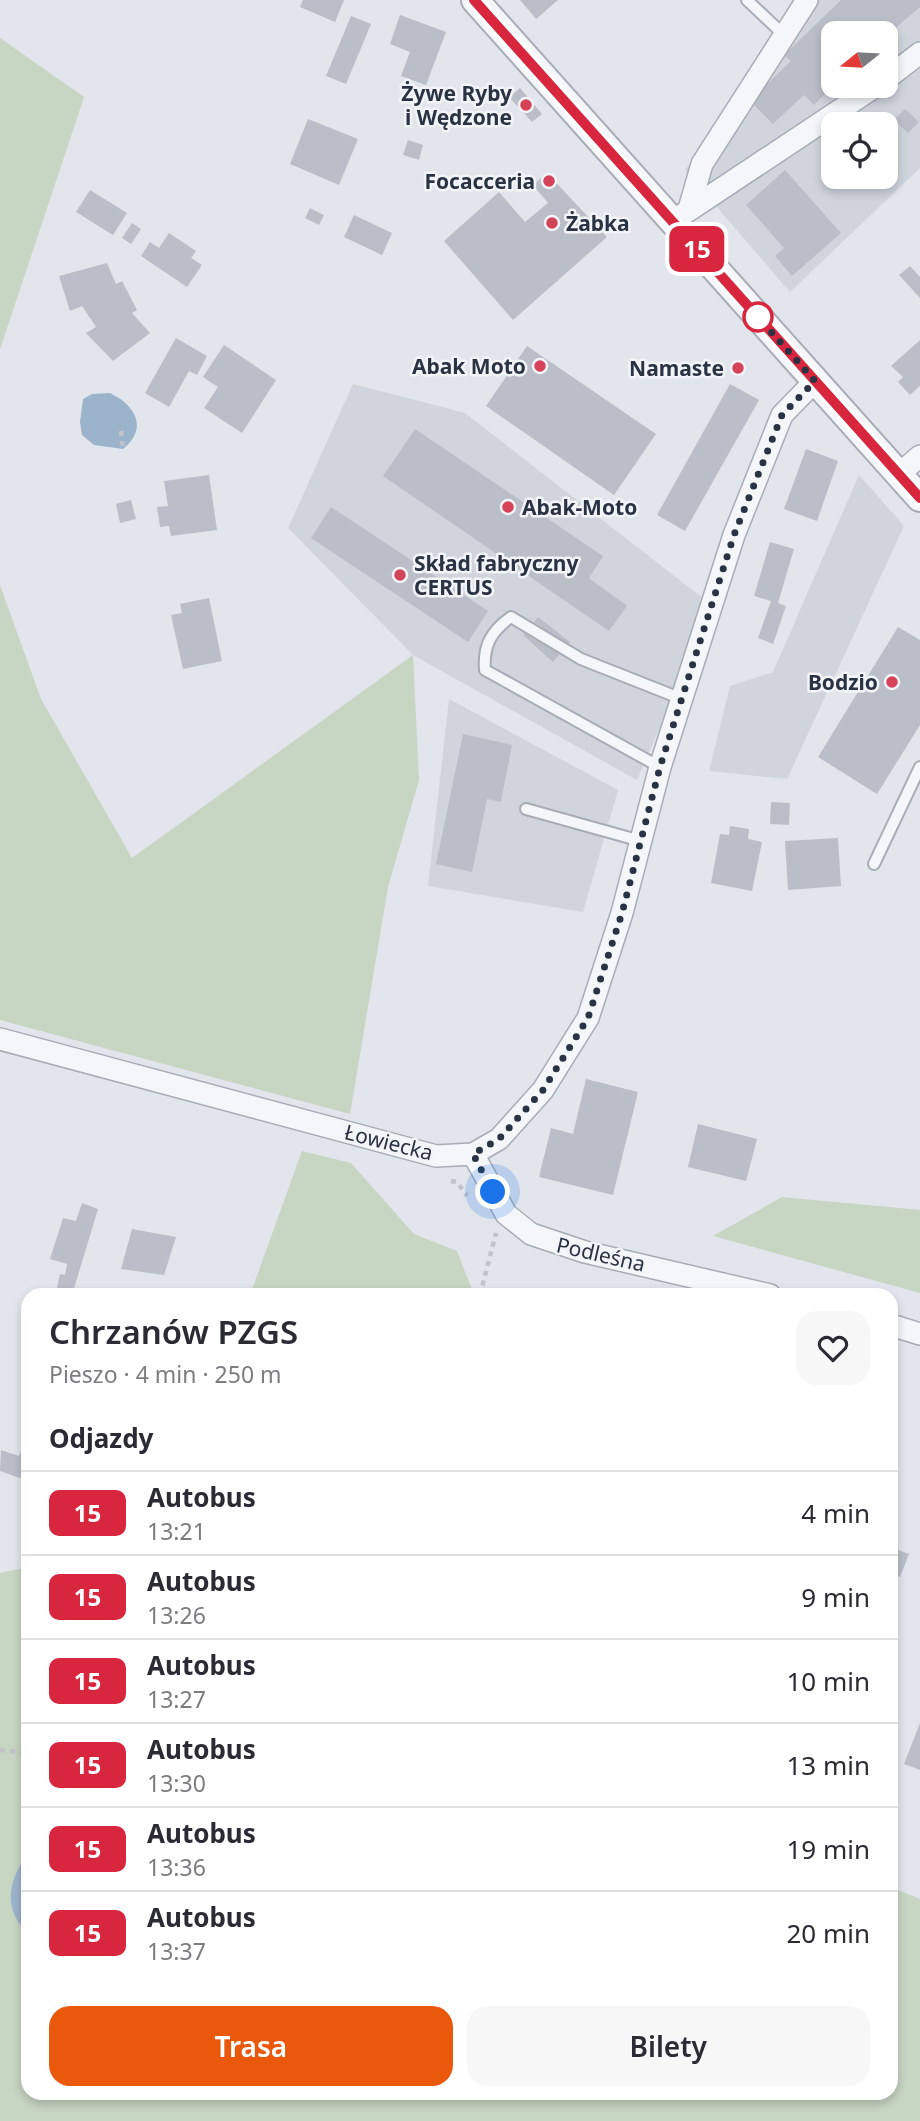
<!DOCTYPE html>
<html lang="pl">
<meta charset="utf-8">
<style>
:root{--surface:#fff;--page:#f7f7f7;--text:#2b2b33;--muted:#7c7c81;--line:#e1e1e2;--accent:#ea580c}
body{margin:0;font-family:"Noto Sans",sans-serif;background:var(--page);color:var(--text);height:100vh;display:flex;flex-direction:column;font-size:26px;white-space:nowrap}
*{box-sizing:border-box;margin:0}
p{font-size:23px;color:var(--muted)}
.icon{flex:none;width:38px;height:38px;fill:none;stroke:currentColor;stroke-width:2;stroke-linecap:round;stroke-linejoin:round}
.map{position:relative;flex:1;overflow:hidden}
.panel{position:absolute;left:21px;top:1288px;width:877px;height:812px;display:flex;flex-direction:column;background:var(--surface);border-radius:21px;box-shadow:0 4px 10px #0003}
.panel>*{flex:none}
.badge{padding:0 14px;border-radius:10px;font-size:24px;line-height:46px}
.needle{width:46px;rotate:252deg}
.buttons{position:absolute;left:821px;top:21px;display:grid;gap:14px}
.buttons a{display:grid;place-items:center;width:77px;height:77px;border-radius:14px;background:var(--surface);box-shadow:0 4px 10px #0003;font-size:35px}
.you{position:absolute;width:35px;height:35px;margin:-18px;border:5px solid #fff;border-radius:50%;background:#1a73e8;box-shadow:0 0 0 10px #1a73e833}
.map>.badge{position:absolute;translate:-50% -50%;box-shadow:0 0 0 4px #fff}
h2{padding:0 28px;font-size:26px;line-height:63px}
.round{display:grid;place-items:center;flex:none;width:74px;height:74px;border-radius:21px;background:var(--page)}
.head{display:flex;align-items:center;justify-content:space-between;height:119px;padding:0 28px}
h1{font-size:33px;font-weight:600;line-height:52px}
.action{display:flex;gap:14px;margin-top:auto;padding:14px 28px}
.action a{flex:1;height:80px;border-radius:21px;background:var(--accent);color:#fff;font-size:28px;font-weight:600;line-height:80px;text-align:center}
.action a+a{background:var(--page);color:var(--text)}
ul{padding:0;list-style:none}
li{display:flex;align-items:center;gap:21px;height:84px;padding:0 28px;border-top:2px solid var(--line)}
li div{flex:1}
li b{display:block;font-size:26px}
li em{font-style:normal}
li .badge{min-width:77px;font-weight:700;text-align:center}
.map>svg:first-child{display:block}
.built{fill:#d0d4dd;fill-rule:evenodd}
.green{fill:#c7d5c3}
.water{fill:#9cb3cc}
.building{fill:#b9bec9}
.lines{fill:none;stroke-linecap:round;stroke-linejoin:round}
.service-casing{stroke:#a7acb6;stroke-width:14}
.minor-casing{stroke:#a7acb6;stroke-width:24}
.tertiary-casing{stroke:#a7acb6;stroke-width:30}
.path{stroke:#c0c3ca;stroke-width:4.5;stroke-dasharray:5 5;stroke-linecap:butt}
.service{stroke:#f5f6f9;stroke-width:10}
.minor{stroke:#f5f6f9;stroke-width:21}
.tertiary{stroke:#f5f6f9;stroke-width:26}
.line-casing{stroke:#fff;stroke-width:16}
.line{stroke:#d7263d;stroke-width:10}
.walk{stroke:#293344;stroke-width:7;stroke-dasharray:0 12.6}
.poi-dot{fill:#d44358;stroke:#f2f4f8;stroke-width:2.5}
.stop-dot{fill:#fff;stroke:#d7263d;stroke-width:3.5}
.labels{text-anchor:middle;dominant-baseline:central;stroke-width:5;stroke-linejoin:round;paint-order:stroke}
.poi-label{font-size:21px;font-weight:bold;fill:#293344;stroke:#f2f4f8;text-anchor:end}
.street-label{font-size:21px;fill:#293344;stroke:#f2f4f8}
</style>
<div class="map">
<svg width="920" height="2121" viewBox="0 0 920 2121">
<rect width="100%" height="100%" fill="#e2e5eb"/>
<g class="built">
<path d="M811,0H920V168L790,292L685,170ZM833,33H886V86H833ZM833,124H886V177H833Z"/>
<polygon points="353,384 465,413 713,606 637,780 413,655 288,528"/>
<polygon points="859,475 904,526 787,779 709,771 730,686 773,672"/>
<polygon points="449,699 618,790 583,912 428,886"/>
</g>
<g class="green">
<polygon points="0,38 84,97 0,349"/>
<polygon points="0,585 41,699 132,858 413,655 419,780 388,887 350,1114 0,1020"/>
<polygon points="302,1151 351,1163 414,1234 457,1251 474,1295 250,1295"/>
<polygon points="782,1197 920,1210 920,1293 713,1236"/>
<polygon points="28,1567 28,2093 891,2093 891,1887 920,1899 920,2121 0,2121 0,1573"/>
</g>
<g class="water">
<path d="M110,393C135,405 149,428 123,449L94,445L82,435L80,422L83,399L92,394Z"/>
<path d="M28,1853V1934C2,1908 8,1881 28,1853Z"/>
</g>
<g class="building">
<polygon points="303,0 344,0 335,22 300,7"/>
<polygon points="520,0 558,0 536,19"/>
<polygon points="841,0 920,0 920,7 886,36 886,33 833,33 833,86 814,105 804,95 773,124 750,101 791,61 784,55"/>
<polygon points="400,15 446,32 426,85 401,76 410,52 390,44"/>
<polygon points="351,16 371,24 346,84 326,76"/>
<polygon points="520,88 542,114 532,122 509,97"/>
<polygon points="905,109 919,122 908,133 894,120"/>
<polygon points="308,119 358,139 339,185 290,164"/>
<polygon points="408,140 423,145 419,160 403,155"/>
<polygon points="785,170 841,233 792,276 775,256 784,248 746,205"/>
<polygon points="547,173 607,237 513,320 444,241 499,192 525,222 548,203 533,185"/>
<polygon points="90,190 127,213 113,235 76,212"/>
<polygon points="310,208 324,215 319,225 305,218"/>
<polygon points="354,215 392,233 382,255 344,237"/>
<polygon points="132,223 141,229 131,244 122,238"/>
<polygon points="169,233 196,251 191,258 202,265 187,287 141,256 150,242 159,248"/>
<polygon points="107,263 116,284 122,281 137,310 132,313 150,333 113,361 86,333 96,327 82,306 70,311 59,276"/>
<polygon points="910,266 920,277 920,298 899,275"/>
<polygon points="176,338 207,356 197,375 189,371 169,407 145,393"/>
<polygon points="920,340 920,386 910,395 898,382 903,377 891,366"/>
<polygon points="224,345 276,380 242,433 204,408 218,387 203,377"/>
<polygon points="527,346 656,434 614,495 486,406"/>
<polygon points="730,384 759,400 685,531 657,515"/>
<polygon points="415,429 603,556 589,578 627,606 609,631 383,476"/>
<polygon points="806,449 838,461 817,521 784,509"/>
<polygon points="209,475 217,530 171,536 169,526 160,527 157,507 168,506 164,481"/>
<polygon points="131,500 136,519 120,523 116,504"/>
<polygon points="331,507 488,611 468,642 311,538"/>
<polygon points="770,542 794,549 778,603 786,606 773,644 758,638 771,601 754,596"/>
<polygon points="209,598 222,661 183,669 171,615 182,613 180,604"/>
<polygon points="538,617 570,642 553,662 523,635"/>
<polygon points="898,627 920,640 920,725 877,794 818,757"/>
<polygon points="463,734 512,745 501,802 487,799 472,872 436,864"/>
<polygon points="771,802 790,803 789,825 770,824"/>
<polygon points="730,826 749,829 748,839 762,842 752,891 711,883 720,834 729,835"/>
<polygon points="838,838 841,886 788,890 785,841"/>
<polygon points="586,1079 638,1092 613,1195 539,1177 551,1128 573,1134"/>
<polygon points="698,1124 757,1139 746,1181 688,1167"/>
<polygon points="82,1203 98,1209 72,1295 69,1295 56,1292 60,1274 65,1275 67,1264 50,1259 63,1218 76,1221"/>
<polygon points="132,1229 176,1237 164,1275 121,1269"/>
<polygon points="22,1448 28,1451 28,1481 0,1471 1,1450 19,1456"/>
<polygon points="893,1548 909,1554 900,1577 891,1573"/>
<polygon points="920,1723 920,1770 904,1764"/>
</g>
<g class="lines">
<defs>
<g id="service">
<polyline points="747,0 785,36"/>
<path d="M660,767L485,670C483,646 491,631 511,617L581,659L682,699"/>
<polyline points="526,809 641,841"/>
<polyline points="874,864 920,767"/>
</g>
<g id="minor">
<polyline points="886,79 920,53"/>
<polyline points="689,209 702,164 807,0"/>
<polyline points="673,221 876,86"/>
<polyline points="898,475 920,456"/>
<polyline points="0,1039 436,1156 473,1154 499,1139 543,1090 588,1018 622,913 660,767 734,535 782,415 815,381"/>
<polyline points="473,1154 506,1214 531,1234 585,1252 770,1295"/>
<polyline points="891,1325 920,1334"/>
</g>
<polyline id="tertiary" points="475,0 920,498"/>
</defs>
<use href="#service" class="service-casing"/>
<use href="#minor" class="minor-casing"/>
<use href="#tertiary" class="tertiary-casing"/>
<g class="path">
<polyline points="121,431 123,449"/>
<polyline points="451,1181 457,1182 467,1196"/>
<polyline points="480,1295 496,1233"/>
<polyline points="0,1750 28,1753"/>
</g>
<use href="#service" class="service"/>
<use href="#minor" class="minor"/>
<use href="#tertiary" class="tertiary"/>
</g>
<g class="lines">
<defs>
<polyline id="line" points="474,0 920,498"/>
</defs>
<use href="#line" class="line-casing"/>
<use href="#line" class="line"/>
<polyline class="walk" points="493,1192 473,1154 499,1139 543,1090 588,1018 622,913 660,767 734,535 782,415 815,381 758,317"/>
</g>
<g class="poi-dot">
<circle cx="526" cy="105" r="7"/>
<circle cx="549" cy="181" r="7"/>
<circle cx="552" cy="223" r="7"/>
<circle cx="540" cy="366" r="7"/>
<circle cx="738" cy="368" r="7"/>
<circle cx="508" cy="507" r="7"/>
<circle cx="400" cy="575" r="7"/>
<circle cx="892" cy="682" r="7"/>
</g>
<circle class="stop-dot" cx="758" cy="317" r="14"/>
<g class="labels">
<g class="poi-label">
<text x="512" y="93">Żywe Ryby<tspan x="512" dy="24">i Wędzone</tspan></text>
<text x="535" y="181">Focacceria</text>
<text x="566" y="223" text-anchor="start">Żabka</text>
<text x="526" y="366">Abak Moto</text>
<text x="724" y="368">Namaste</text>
<text x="522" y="507" text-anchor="start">Abak-Moto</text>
<text x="414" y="563" text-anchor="start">Skład fabryczny<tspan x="414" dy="24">CERTUS</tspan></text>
<text x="878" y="682">Bodzio</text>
</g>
<g class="street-label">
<text transform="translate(389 1142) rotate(14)">Łowiecka</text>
<text transform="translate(601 1254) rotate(13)">Podleśna</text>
</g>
</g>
</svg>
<div class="buttons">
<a><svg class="needle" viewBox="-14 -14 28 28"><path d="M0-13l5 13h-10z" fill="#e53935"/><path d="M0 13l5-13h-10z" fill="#7c7c81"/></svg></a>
<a><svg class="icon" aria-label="locate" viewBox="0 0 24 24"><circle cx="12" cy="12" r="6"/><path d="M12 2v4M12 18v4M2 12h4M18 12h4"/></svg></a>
</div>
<div class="you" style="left:493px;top:1192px"></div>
<b class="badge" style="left:697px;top:249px;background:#d7263d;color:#fff">15</b>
<section class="panel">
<div class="head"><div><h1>Chrzanów PZGS</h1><p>Pieszo · 4 min · 250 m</p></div><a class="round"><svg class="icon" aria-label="heart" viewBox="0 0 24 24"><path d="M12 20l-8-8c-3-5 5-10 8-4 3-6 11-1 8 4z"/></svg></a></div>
<h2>Odjazdy</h2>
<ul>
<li><span class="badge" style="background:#d7263d;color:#fff">15</span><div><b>Autobus</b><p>13:21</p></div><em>4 min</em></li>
<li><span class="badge" style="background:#d7263d;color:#fff">15</span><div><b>Autobus</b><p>13:26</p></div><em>9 min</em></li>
<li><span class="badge" style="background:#d7263d;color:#fff">15</span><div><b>Autobus</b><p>13:27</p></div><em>10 min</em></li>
<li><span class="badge" style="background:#d7263d;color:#fff">15</span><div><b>Autobus</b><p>13:30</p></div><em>13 min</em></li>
<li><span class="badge" style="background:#d7263d;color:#fff">15</span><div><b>Autobus</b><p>13:36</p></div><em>19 min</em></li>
<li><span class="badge" style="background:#d7263d;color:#fff">15</span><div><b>Autobus</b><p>13:37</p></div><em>20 min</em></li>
</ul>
<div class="action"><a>Trasa</a><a>Bilety</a></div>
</section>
</div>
